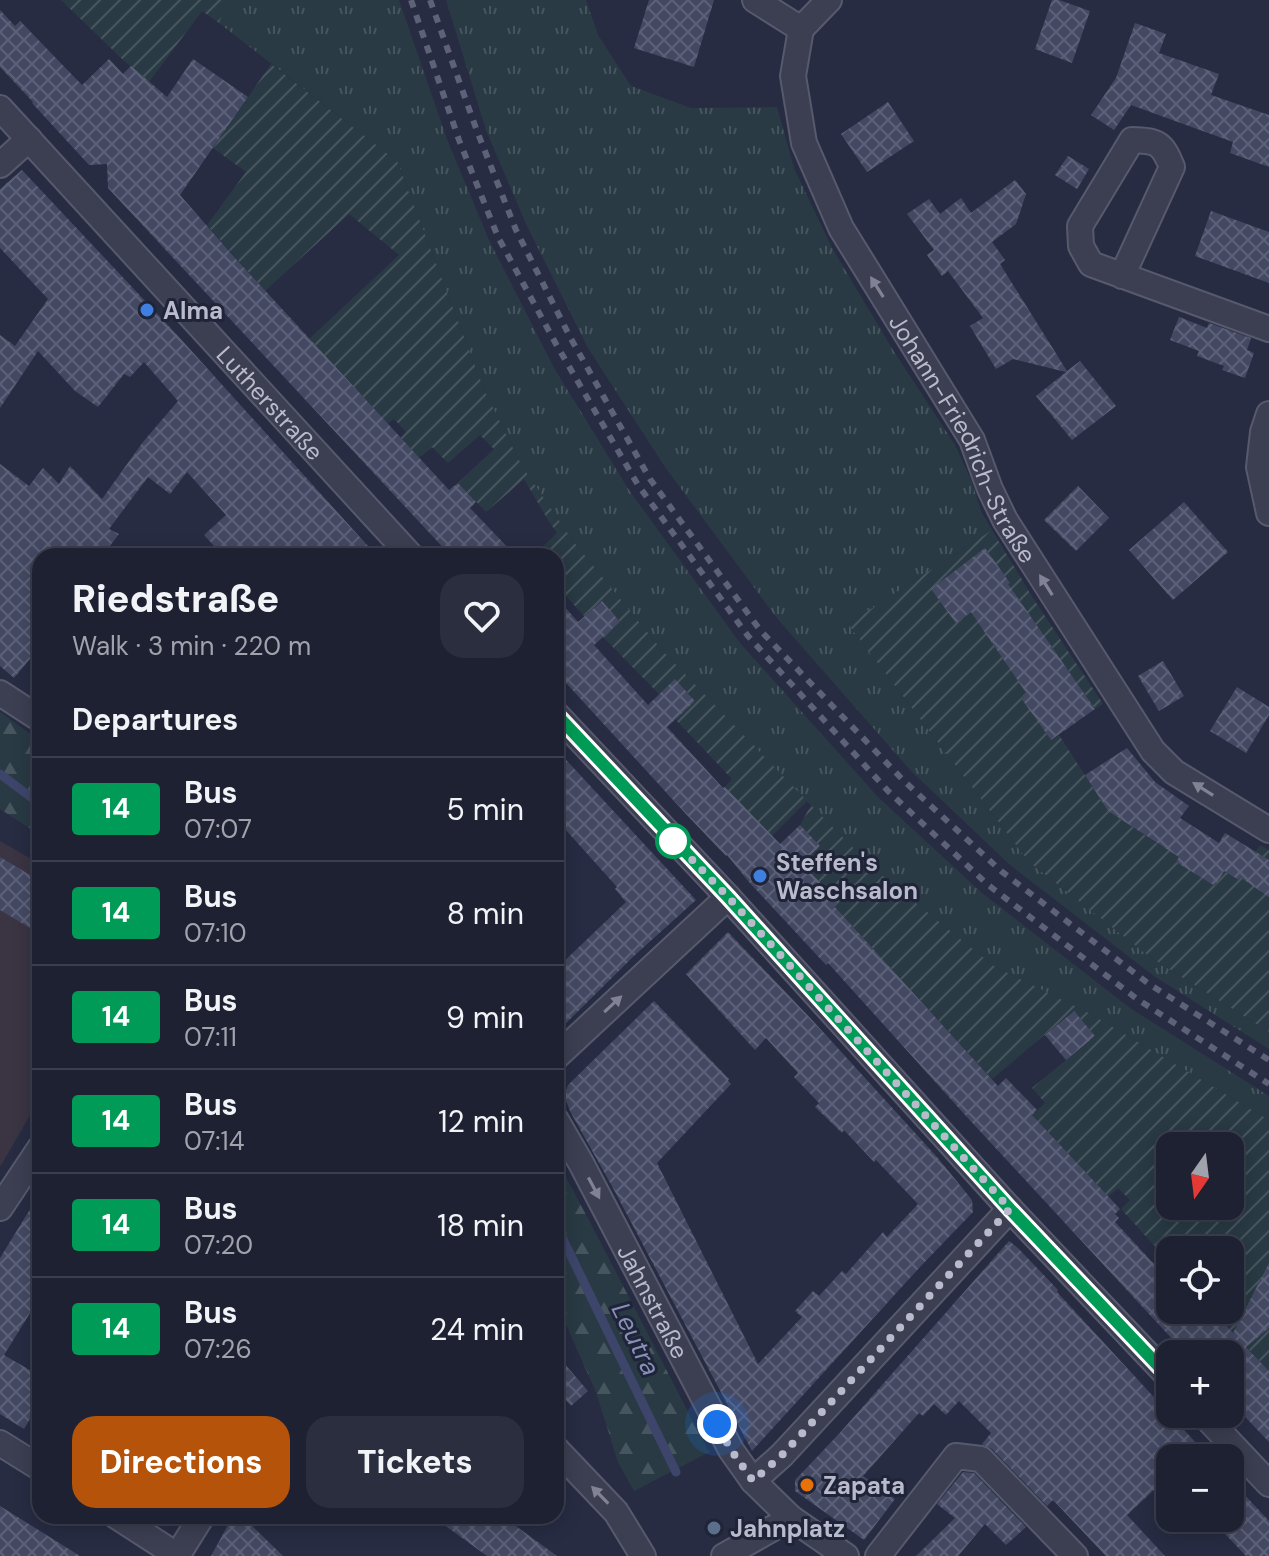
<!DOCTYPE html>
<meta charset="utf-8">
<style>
:root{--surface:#1d2132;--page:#2a2e3e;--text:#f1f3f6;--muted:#a0a3ac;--line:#3b3e4d;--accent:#b45309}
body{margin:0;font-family:"DM Sans",sans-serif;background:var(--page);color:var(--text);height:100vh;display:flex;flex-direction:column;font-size:30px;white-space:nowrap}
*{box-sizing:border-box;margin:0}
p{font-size:26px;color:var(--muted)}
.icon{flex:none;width:44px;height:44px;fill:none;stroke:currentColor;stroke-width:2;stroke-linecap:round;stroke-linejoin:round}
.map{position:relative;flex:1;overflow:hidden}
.details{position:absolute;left:32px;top:548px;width:532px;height:976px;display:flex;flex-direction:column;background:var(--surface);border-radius:24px;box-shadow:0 4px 20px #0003,0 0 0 2px var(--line)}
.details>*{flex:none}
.badge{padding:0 16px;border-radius:6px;font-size:28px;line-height:52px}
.needle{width:52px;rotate:194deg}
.controls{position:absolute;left:1156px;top:1132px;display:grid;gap:16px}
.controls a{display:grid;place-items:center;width:88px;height:88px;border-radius:16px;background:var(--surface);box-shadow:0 4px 20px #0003,0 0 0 2px var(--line);font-size:40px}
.you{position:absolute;width:40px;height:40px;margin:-20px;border:6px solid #fff;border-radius:50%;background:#1a73e8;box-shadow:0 0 0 12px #1a73e833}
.map>.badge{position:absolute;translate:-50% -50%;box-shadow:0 0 0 4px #fff}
h2{padding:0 40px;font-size:30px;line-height:72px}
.round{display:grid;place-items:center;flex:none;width:84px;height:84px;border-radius:24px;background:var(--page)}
.overview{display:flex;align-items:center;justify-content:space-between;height:136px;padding:0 40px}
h1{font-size:38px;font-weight:800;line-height:60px}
.primary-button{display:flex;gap:16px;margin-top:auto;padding:16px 40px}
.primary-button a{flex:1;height:92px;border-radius:24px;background:var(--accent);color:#fff;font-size:32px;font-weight:800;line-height:92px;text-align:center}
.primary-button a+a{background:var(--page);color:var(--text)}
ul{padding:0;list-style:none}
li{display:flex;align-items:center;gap:24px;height:104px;padding:0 40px;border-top:2px solid var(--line)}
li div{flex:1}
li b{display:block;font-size:30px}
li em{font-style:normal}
li .badge{min-width:88px;font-weight:700;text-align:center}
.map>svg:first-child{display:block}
.medical{fill:#3a3443}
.grass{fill:url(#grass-tufts)}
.forest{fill:url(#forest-firs)}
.garden{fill:url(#garden-furrows);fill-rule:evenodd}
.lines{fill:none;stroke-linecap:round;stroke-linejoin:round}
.stream{stroke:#3d456b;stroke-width:9}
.building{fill:url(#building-cross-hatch)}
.minor-casing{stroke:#575a6d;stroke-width:28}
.minor{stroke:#3c3f52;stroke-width:24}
.rail{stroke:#5e6279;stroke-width:6;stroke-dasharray:8 8;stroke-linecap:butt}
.oneway{fill:#818395}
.line-casing{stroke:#fff;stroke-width:18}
.line{stroke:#009b56;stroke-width:12}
.walk{stroke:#b9bbcc;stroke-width:8;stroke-dasharray:0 14.4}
.shop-dot{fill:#3f7fe0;stroke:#202438;stroke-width:3}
.stop-dot{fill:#fff;stroke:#009b56;stroke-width:4}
.food-dot{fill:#e8710a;stroke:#202438;stroke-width:3}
.service-dot{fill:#5c6f8a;stroke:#202438;stroke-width:3}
.labels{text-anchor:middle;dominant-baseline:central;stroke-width:6;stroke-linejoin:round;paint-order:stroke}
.poi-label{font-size:24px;font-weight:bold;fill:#b9bbcc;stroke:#202438;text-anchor:start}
.street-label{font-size:24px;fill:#b9bbcc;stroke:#202438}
.water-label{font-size:26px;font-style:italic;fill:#8790b8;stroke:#202438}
</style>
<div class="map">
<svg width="1269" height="1556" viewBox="0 0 1269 1556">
<defs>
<pattern id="grass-tufts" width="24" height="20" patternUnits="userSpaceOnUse" patternTransform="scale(2)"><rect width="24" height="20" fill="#293a44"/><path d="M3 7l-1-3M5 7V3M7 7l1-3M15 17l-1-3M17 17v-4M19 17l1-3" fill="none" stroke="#46555e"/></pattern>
<pattern id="forest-firs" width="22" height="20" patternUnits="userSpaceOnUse" patternTransform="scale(2)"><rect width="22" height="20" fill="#293a44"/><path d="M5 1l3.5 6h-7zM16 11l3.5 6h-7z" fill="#46555e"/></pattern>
<pattern id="garden-furrows" width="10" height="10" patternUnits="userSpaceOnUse" patternTransform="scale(2)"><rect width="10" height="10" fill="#293a44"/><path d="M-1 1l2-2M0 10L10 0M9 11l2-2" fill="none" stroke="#46555e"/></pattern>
<pattern id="building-cross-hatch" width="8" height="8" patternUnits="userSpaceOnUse" patternTransform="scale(2)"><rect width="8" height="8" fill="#444963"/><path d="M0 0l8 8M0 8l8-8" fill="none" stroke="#5d6178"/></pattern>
</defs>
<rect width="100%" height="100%" fill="#272c43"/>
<polygon class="medical" points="0,841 40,864 40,1105 29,1117 0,1167"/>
<g class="grass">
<polygon points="229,0 399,0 448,142 489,240 554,368 629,490 740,643 878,797 982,893 1130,1008 1269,1096 1269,1120 1091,1014 994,966 874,869 762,756 661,649 573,541 522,466 485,392 397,161 219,23"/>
<polygon points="446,0 586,0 598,35 631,86 691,108 777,107 794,168 832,248 893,350 955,445 972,482 981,511 992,530 848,624 1029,862 1150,957 1269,1032 1269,1049 1154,976 1009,864 911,771 776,617 665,467 588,348 527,226 486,130"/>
</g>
<g class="forest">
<polygon points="0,712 40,741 40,835 0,809"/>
<path d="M556,1159C609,1256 658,1355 709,1452L634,1491L618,1462L596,1392L556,1302Z"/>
</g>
<g class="garden">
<polygon points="61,0 229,0 219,23 202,11 149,82 122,59"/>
<polygon points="271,64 397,161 485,392 522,466 573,541 661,649 807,801 771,837 725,787 732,779 675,719 695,700 675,680 659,694 603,637 620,622 602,601 584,616 556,585 556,556 533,556 557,533 548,520 524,479 486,512 458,483 494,449 480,435 448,463 432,447 419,458 400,438 406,432 394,419 387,424 309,339 399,255 349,214 265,291 207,225 246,172 213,148"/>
<polygon points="992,530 1033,598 1103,704 1095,709 1066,667 1021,698 1051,740 1059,735 1108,811 1161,846 1186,845 1176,862 1215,886 1224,871 1239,879 1260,845 1269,850 1269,1032 1150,957 1029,862 848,624"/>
<path d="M811,805L874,869L994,966L1091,1014L1269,1120V1264L1261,1334L1269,1328V1371L1212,1310H1230V1250H1170V1263L1121,1209L1130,1200L1118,1188L1108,1197L1032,1115L1045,1103L1032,1088L1095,1036L1073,1011L992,1079L834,906L802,863L800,825ZM1170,1146H1230V1206H1170Z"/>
</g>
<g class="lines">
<g class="stream">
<polyline points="0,774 40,804"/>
<polyline points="556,1225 676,1472"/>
</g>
</g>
<g class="building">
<polygon points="649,0 714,0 694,67 634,48"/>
<polygon points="1052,0 1059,0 1090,11 1072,63 1035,49"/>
<polygon points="0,10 15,26 20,21 82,85 109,59 123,74 131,66 167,97 193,59 248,97 180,195 236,259 449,490 458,483 476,502 470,508 516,556 451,556 108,188 107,164 89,165 32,103 33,102 0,67"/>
<polygon points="1135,23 1166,34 1159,53 1219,74 1211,95 1269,115 1269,167 1230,153 1233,142 1131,105 1114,130 1091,115 1116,78"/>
<polygon points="888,102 914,141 867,172 841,134"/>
<polygon points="1068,156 1089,169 1077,189 1055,175"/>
<polygon points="22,170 178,336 377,556 223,556 204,535 226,515 187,472 170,494 148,477 109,529 119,534 102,556 40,556 40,647 14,678 0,666 0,464 29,486 43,468 59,484 70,466 102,499 143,442 178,401 144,362 130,377 124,374 98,407 75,391 38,351 0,408 0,335 15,346 48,299 0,248 0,189"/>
<polygon points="1015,180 1026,194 1016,224 992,242 1005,260 1000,264 1067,371 1080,361 1116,406 1072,440 1036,396 1066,372 1013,359 996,369 970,326 983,318 948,271 942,276 927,255 934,250 907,214 929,199 940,214 961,198 971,213"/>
<polygon points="1211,211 1269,232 1269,283 1195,256"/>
<polygon points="1179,317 1207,328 1209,323 1251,338 1247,350 1254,353 1245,378 1222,370 1224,366 1197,356 1199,351 1170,340"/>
<polygon points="1078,486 1109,518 1076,551 1044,520"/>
<polygon points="1184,502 1228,552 1173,600 1129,550"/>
<polygon points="985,548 1010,583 1008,584 1095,709 1051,740 1021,698 1027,694 971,612 956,623 931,589"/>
<polygon points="556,597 578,622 602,601 620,622 594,645 648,705 675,679 695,701 667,727 723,788 725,787 780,844 800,825 820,846 802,863 838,902 834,906 998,1086 1006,1078 1037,1110 1032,1115 1120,1209 1115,1214 1119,1218 1115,1222 1170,1281 1170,1310 1212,1310 1233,1333 1269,1263 1269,1328 1246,1347 1269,1371 1269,1442 1230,1401 1230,1354 1186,1354 966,1116 828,963 826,965 749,882 727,855 726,856 685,813 556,672"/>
<polygon points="1163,661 1184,696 1159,711 1138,676"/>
<polygon points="1237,687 1269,707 1269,715 1246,753 1210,731"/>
<polygon points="1127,748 1155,782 1189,806 1180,818 1219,843 1225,833 1269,860 1269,897 1240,877 1239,880 1224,871 1215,886 1176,862 1179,857 1108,811 1085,775"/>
<polygon points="556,749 696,900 635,955 556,1033 556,969 626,902 615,889 617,887 556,819"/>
<polygon points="0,857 40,881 40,934 0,910"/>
<polygon points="728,932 814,1022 937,1157 972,1200 973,1212 920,1267 752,1451 613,1188 571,1113 564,1096 568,1085 654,1001 729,1079 728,1081 731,1084 657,1163 758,1364 802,1317 795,1311 813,1291 819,1296 842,1271 846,1274 883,1232 887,1237 918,1204 876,1160 874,1162 844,1130 842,1133 815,1107 819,1103 794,1077 798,1073 766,1038 755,1050 686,974"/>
<polygon points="1074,1011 1095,1036 1066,1060 1045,1035"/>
<polygon points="40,1193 40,1297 4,1355 40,1376 40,1402 24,1429 0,1414 0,1258"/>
<polygon points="1009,1241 1018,1248 1058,1290 1057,1292 1210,1458 1170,1458 1170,1475 1127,1515 1165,1556 1106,1556 1053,1500 1047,1506 992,1449 982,1444 991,1433 959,1401 946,1415 934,1404 923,1416 919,1413 863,1476 895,1499 864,1540 795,1491 795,1480 838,1435"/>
<polygon points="556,1354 588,1391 571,1406 556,1388"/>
<polygon points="963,1472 974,1473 1026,1527 1006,1545 985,1524 958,1556 916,1556 955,1518 937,1504"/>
<polygon points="1230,1479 1269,1521 1269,1556 1246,1556 1210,1518 1230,1518"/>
<polygon points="0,1506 80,1556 0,1556"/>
<polygon points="233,1516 242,1516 283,1556 211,1556"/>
<polygon points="432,1516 502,1516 557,1556 487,1556"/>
</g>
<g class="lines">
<defs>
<g id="minor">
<polyline points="755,0 801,29"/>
<path id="s1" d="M801,29L793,76L804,143L841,228L972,440L990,489L1005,520L1153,751L1174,772L1269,830"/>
<polyline points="801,29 829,0"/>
<path id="s2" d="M0,108L411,556"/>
<polyline points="0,165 29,139"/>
<path d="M1122,276L1172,167C1162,142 1157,141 1132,140L1080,226L1081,246L1091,264L1269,329"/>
<polyline points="1269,414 1263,432 1259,467 1269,513"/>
<polyline points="0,693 40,719"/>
<polyline points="556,714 728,897 1010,1209 1170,1378"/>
<polyline points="556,1057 728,897"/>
<path id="s3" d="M556,1120L581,1163L731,1450L753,1481L791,1518L846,1556"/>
<polyline points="0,1208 40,1148"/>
<polyline points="1203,1414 1269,1484"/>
<polyline points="0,1443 40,1468"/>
<polyline points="556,1449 616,1512 643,1556"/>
<polyline points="753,1481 782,1455 1010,1209"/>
<polyline points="116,1516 178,1556"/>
<polyline points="177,1556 202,1516"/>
<polyline points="724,1556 791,1518"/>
<polyline points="878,1556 956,1456 981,1459 1075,1556"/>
</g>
</defs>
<use href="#minor" class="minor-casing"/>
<use href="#minor" class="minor"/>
<g class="rail">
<polyline points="411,0 459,140 498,237 556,344 638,485 748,636 888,791 987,884 1137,999 1269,1084"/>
<polyline points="430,0 477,131 516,230 570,337 650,479 760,630 903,780 1001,871 1149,984 1269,1060"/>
</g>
</g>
<defs><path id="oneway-solid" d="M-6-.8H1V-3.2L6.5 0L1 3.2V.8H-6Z" transform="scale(2)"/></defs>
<g class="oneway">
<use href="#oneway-solid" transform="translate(877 287) rotate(-122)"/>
<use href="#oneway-solid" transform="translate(1046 585) rotate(-122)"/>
<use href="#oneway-solid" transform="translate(1203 789) rotate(-148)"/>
<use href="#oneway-solid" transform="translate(613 1004) rotate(-43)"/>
<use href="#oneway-solid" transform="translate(594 1188) rotate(62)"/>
<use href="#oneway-solid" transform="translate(600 1495) rotate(-134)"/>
</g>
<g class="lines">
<defs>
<polyline id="line" points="556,714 728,897 1010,1209 1170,1378"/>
</defs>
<use href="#line" class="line-casing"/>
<use href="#line" class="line"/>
<polyline class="walk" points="673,841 673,840 728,897 1010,1209 782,1455 753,1481 731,1450 717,1424"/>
</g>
<g class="shop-dot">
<circle cx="147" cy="310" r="8"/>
<circle cx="760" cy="876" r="8"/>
</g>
<circle class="stop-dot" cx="673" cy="841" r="16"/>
<circle class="food-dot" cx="807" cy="1485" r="8"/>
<circle class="service-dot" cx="714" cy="1528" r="8"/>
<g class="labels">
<g class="poi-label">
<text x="163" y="310">Alma</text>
<text x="776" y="862">Steffen's<tspan x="776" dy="28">Waschsalon</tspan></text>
<text x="823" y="1485">Zapata</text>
<text x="730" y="1528">Jahnplatz</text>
</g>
<g class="street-label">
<text stroke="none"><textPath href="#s2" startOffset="400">Lutherstraße</textPath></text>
<text stroke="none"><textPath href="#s1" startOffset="452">Johann-Friedrich-Straße</textPath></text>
<text stroke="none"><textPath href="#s3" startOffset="206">Jahnstraße</textPath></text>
</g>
<g class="water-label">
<text transform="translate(636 1339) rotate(64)">Leutra</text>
</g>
</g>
</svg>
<div class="controls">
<a><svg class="needle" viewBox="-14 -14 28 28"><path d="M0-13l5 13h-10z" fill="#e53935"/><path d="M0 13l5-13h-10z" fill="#a0a3ac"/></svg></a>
<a><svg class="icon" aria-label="locate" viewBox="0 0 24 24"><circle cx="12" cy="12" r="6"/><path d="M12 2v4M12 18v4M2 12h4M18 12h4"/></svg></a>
<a>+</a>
<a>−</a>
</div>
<div class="you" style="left:717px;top:1424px"></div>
<section class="details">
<div class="overview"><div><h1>Riedstraße</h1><p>Walk · 3 min · 220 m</p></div><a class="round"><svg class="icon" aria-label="heart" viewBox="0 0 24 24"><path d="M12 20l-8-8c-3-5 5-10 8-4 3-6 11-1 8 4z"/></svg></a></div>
<h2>Departures</h2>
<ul>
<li><span class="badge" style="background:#009b56;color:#fff">14</span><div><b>Bus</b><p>07:07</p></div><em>5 min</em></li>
<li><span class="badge" style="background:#009b56;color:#fff">14</span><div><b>Bus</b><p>07:10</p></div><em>8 min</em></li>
<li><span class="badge" style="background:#009b56;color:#fff">14</span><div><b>Bus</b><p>07:11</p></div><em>9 min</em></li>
<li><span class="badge" style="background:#009b56;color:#fff">14</span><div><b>Bus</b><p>07:14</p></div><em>12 min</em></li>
<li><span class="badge" style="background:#009b56;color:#fff">14</span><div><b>Bus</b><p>07:20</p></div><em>18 min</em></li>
<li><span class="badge" style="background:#009b56;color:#fff">14</span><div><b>Bus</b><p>07:26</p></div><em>24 min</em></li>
</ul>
<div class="primary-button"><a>Directions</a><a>Tickets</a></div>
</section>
</div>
